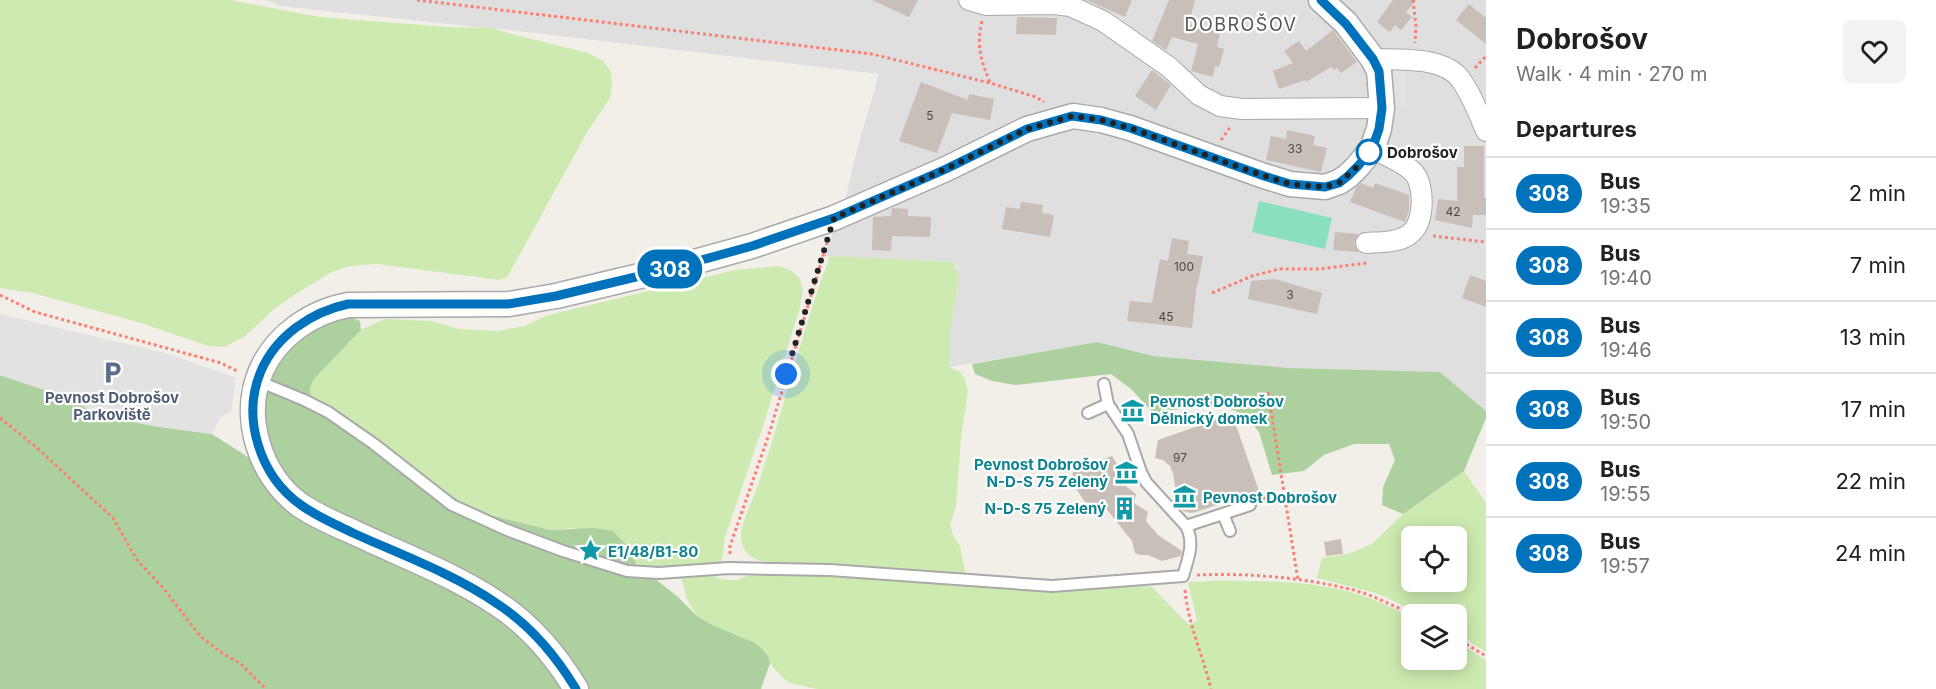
<!DOCTYPE html>
<meta charset="utf-8">
<style>
:root{--surface:#fff;--page:#f2f2f2;--text:#202124;--muted:#757577;--line:#e0e0e0}
body{margin:0;font-family:Inter,sans-serif;background:var(--page);color:var(--text);height:100vh;display:flex;flex-direction:column;font-size:22px;white-space:nowrap}
*{box-sizing:border-box;margin:0}
p{font-size:20px;color:var(--muted)}
.icon{flex:none;width:33px;height:33px;fill:none;stroke:currentColor;stroke-width:2;stroke-linecap:round;stroke-linejoin:round}
.map{position:relative;flex:1;overflow:hidden}
.side{display:flex;flex-direction:column;background:var(--surface);width:450px}
.side>*{flex:none}
.badge{padding:0 12px;border-radius:20px;font-size:21px;line-height:39px}
.controls{position:absolute;left:1401px;top:526px;display:grid;gap:12px}
.controls a{display:grid;place-items:center;width:66px;height:66px;border-radius:9px;background:var(--surface);box-shadow:0 3px 15px #0003;font-size:30px}
.you{position:absolute;width:30px;height:30px;margin:-15px;border:4px solid #fff;border-radius:50%;background:#1a73e8;box-shadow:0 0 0 9px #1a73e833}
.map>.badge{position:absolute;translate:-50% -50%;box-shadow:0 0 0 3px #fff}
h2{padding:0 30px;font-size:22px;line-height:54px}
.round{display:grid;place-items:center;flex:none;width:63px;height:63px;border-radius:9px;background:var(--page)}
.headline{display:flex;align-items:center;justify-content:space-between;height:102px;padding:0 30px}
h1{font-size:28px;font-weight:700;line-height:45px}
ul{padding:0;list-style:none}
li{display:flex;align-items:center;gap:18px;height:72px;padding:0 30px;border-top:2px solid var(--line)}
li div{flex:1}
li b{display:block;font-size:22px}
li em{font-style:normal}
li .badge{min-width:66px;font-weight:700;text-align:center}
main{display:flex;flex:1;min-height:0}
.map>svg:first-child{display:block}
.residential{fill:#e0dfdf}
.grass{fill:#cdebb0;fill-rule:evenodd}
.forest{fill:#add19e}
.pitch{fill:#88e0be}
.parking{fill:#e2e2e2}
.building{fill:#c7bfb8}
.lines{fill:none;stroke-linecap:round;stroke-linejoin:round}
.service-casing{stroke:#a9a9a9;stroke-width:14}
.minor-casing{stroke:#a9a9a9;stroke-width:22}
.tertiary-casing{stroke:#a9a9a9;stroke-width:27}
.path{stroke:#fa8072;stroke-width:3;stroke-dasharray:3 3;stroke-linecap:butt}
.service{stroke:#fff;stroke-width:10}
.minor{stroke:#fff;stroke-width:20}
.tertiary{stroke:#fff;stroke-width:24}
.line-casing{stroke:#fff;stroke-width:14}
.line{stroke:#0072bc;stroke-width:9}
.walk{stroke:#222;stroke-width:6;stroke-dasharray:0 10.8}
.stop-dot{fill:#fff;stroke:#0072bc;stroke-width:3}
.labels{text-anchor:middle;dominant-baseline:central;stroke-width:4.5;stroke-linejoin:round;paint-order:stroke}
.number-label{font-size:12px;fill:#4b4948}
.stop-label{font-size:15px;font-weight:bold;fill:#222;stroke:#fff;text-anchor:start}
.service-label{font-size:15px;font-weight:bold;fill:#4e5e75;stroke:#fff}
.culture-label{font-size:15px;font-weight:bold;fill:#0d838f;stroke:#fff;text-anchor:start}
.quarter-label{font-size:18px;letter-spacing:1.5px;fill:#555;stroke:#fff}
</style>
<main>
<div class="map">
<svg width="1486" height="689" viewBox="0 0 1486 689">
<rect width="100%" height="100%" fill="#f2efe9"/>
<polygon class="residential" points="266,0 1486,0 1486,411 1440,372 1289,368 1153,356 1097,342 950,367 950,334 959,277 957,270 957,265 955,265 953,262 824,256 845,200 857,150 879,74 493,28 477,27 280,6"/>
<g class="grass">
<polygon points="0,0 230,0 320,17 447,27 493,28 508,33 588,53 603,61 611,72 612,85 610,98 586,134 508,276 500,280 377,264 350,266 332,272 297,293 273,310 245,336 225,347 208,346 141,323 33,293 0,288"/>
<path d="M830,256L954,262L959,277L950,334V368L959,371L965,379L968,391L961,438L956,506L950,525L953,535L960,546L966,576L761,561C749,558 740,549 741,535C742,522 749,508 754,496C760,480 764,464 770,448C790,384 806,319 830,256Z"/>
<polygon points="779,266 790,270 799,277 803,289 799,311 763,426 725,537 721,566 671,569 636,564 628,547 573,528 551,530 490,515 467,506 412,468 356,425 311,396 310,388 314,379 361,330 385,319 432,321 459,329 497,331 525,326 545,316 735,270"/>
<path d="M1464,471L1486,503V652L1457,633L1456,615H1424L1376,593L1317,578L1322,558L1348,554L1372,544L1403,514ZM1412,537H1456V582H1412Z"/>
<path d="M680,574H713L717,578L729,580H738L746,576L781,574L841,576L922,583L1041,591L1135,585L1152,587L1189,625L1197,621L1188,582C1237,580 1293,579 1342,590C1366,595 1390,606 1411,617L1412,660H1456L1457,641L1486,660V689H817L789,683L780,675L770,663L768,656L738,635L731,634L712,625L697,616L687,599Z"/>
</g>
<g class="forest">
<path d="M349,316L360,321L361,330L314,379L310,388L311,396L356,425L412,468L467,506L490,515L551,530L594,528L613,531L628,547L636,564L677,596L697,616L712,625L755,643L763,650L768,656L770,663L761,689H589L575,666L333,511C318,502 303,495 291,482C253,440 256,370 303,336C317,326 333,321 349,316Z"/>
<polygon points="1097,342 1153,356 1289,368 1440,372 1486,411 1486,418 1464,471 1403,514 1382,505 1383,487 1395,460 1389,444 1354,444 1324,455 1304,471 1272,475 1259,432 1245,415 1223,406 1172,410 1157,417 1131,389 1111,374 1015,385 992,381 975,374 972,364"/>
<polygon points="0,375 66,397 101,416 160,427 212,434 251,459 323,531 460,595 490,612 517,633 537,655 563,689 0,689"/>
</g>
<polygon class="pitch" points="1259,201 1332,218 1325,249 1252,232"/>
<g class="parking">
<polygon points="1393,71 1407,71 1407,107 1392,107"/>
<polygon points="0,314 169,354 236,378 231,412 221,416 212,434 160,427 101,416 66,397 0,375"/>
</g>
<g class="building">
<polygon points="872,0 918,0 909,17"/>
<polygon points="1086,0 1132,0 1125,17"/>
<polygon points="1169,0 1195,0 1189,24 1220,32 1217,47 1224,49 1219,67 1215,66 1213,77 1191,71 1198,44 1172,37 1166,50 1152,41"/>
<polygon points="1393,0 1416,0 1406,12 1412,17 1401,30 1395,25 1390,32 1377,22"/>
<polygon points="1469,4 1486,18 1486,44 1456,20"/>
<polygon points="1017,17 1057,18 1056,35 1016,34"/>
<polygon points="1333,30 1357,62 1341,73 1337,68 1334,70 1331,67 1306,82 1305,80 1279,89 1273,71 1293,63 1284,51 1299,41 1306,51"/>
<polygon points="1152,70 1171,85 1156,110 1135,96"/>
<polygon points="921,82 968,100 969,94 994,99 990,120 952,113 937,153 899,141"/>
<polygon points="1287,130 1315,136 1313,145 1327,148 1321,172 1266,160 1271,136 1286,139"/>
<polygon points="1464,146 1484,146 1484,198 1486,198 1486,215 1473,215 1472,228 1435,220 1438,199 1457,201 1457,167 1464,167"/>
<polygon points="1361,183 1373,188 1375,183 1409,195 1409,210 1405,222 1350,202 1356,188"/>
<polygon points="1021,202 1043,205 1042,213 1054,215 1050,237 1002,229 1006,207 1020,209"/>
<polygon points="892,208 908,209 908,216 931,217 930,237 892,236 891,251 872,250 873,217 891,216"/>
<polygon points="1335,232 1358,234 1354,243 1358,252 1333,250"/>
<polygon points="1172,238 1189,241 1187,254 1203,256 1198,284 1197,284 1192,328 1127,321 1130,301 1152,303 1160,259 1168,261"/>
<polygon points="1470,275 1486,281 1486,307 1462,298"/>
<polygon points="1275,279 1322,293 1317,314 1248,299 1251,281"/>
<polygon points="1232,414 1259,491 1196,512 1191,513 1183,511 1178,504 1173,473 1170,466 1163,460 1155,458 1158,440"/>
<polygon points="1112,456 1125,477 1123,484 1136,494 1134,503 1148,512 1146,521 1158,535 1182,551 1181,556 1162,561 1148,555 1140,555 1135,553 1132,541 1104,506 1085,502 1071,481 1073,472 1080,467"/>
<polygon points="1341,539 1343,554 1326,556 1324,542"/>
</g>
<g class="lines">
<defs>
<g id="service">
<path d="M258,381L304,400L328,412L374,444L452,505L507,530L563,551L627,571L659,573L729,568L830,570L1052,586L1183,576C1188,559 1195,543 1186,526L1146,482L1141,472L1128,434L1108,404L1104,384"/>
<polyline points="1088,413 1108,404"/>
<polyline points="1223,514 1230,531"/>
<polyline points="1186,526 1250,505"/>
</g>
<g id="minor">
<polyline points="969,0 986,5 1054,4 1070,6 1103,21 1169,67 1199,95 1220,106 1242,109 1382,108"/>
<path d="M1373,59C1399,60 1445,56 1461,80C1472,95 1479,114 1486,131"/>
<path d="M1366,243C1380,242 1400,243 1411,233C1425,221 1425,184 1413,172C1402,161 1385,155 1372,149"/>
</g>
<path id="tertiary" d="M576,689C556,656 529,624 496,603C455,575 399,554 353,532C335,524 316,516 300,505C260,476 241,417 261,371C276,336 311,312 348,305L509,304L556,296L669,269L752,246L834,218L946,169L1027,129L1073,116L1101,120L1130,128L1264,176L1290,184L1325,187L1339,182L1348,176L1358,166L1372,149L1379,129L1382,108L1379,71L1373,59L1346,23L1321,0"/>
</defs>
<use href="#service" class="service-casing"/>
<use href="#minor" class="minor-casing"/>
<use href="#tertiary" class="tertiary-casing"/>
<g class="path">
<polyline points="417,0 872,54 990,83 1036,97 1044,102"/>
<polyline points="1413,0 1416,27 1415,43"/>
<path d="M982,21C976,46 981,60 990,83"/>
<polyline points="1475,68 1486,56"/>
<polyline points="1221,140 1231,126"/>
<polyline points="1433,236 1486,242"/>
<polyline points="1212,293 1252,276 1279,269 1319,269 1367,263"/>
<polyline points="0,295 35,312 221,363 239,372"/>
<polyline points="1268,392 1298,580"/>
<polyline points="0,418 36,447 113,518 137,560 164,589 200,636 222,653 240,663 266,689"/>
<polyline points="1263,499 1267,497 1286,504"/>
<polyline points="730,554 730,546 769,434 827,243"/>
<path d="M1197,575C1247,573 1300,577 1349,589C1372,594 1393,606 1414,615"/>
<path d="M1185,590C1188,624 1203,656 1211,689"/>
<polyline points="1456,638 1486,656"/>
</g>
<use href="#service" class="service"/>
<use href="#minor" class="minor"/>
<use href="#tertiary" class="tertiary"/>
</g>
<g class="lines">
<defs>
<path id="line" d="M576,689C556,656 529,624 496,603C454,574 399,554 353,533C335,524 316,516 301,505C260,476 241,418 261,371C276,336 311,312 348,304H508L556,296L669,269L752,246L834,218L946,169L1027,129L1072,116L1101,120L1130,128L1264,176L1290,184L1325,187L1339,183L1348,176L1358,166L1372,149L1379,129L1382,108L1379,71L1373,59L1346,24L1321,0"/>
</defs>
<use href="#line" class="line-casing"/>
<use href="#line" class="line"/>
<polyline class="walk" points="786,374 834,218 946,169 1027,129 1072,116 1101,120 1130,128 1264,176 1290,184 1311,186 1325,187 1339,183 1358,166 1372,149 1369,152"/>
</g>
<defs>
<symbol id="parking-bare" viewBox="-9 -9 18 18"><path d="M-3.5-5.5H1a3.5 3.5 0 0 1 0 7H-1V5.5H-3.5ZM-1-3.4V-.6H.8a1.4 1.4 0 0 0 0-2.8Z" fill="#5c6f8a" stroke="#fff" stroke-width="2.5" paint-order="stroke"/></symbol>
<symbol id="museum-bare" viewBox="-9 -9 18 18"><path d="M0-6L6-3V-2H-6V-3ZM-5-1h2V3h-2ZM-1-1h2V3h-2ZM3-1h2V3H3ZM-6 4H6V6H-6Z" fill="#0f9aa8" stroke="#fff" stroke-width="2.5" paint-order="stroke"/></symbol>
<symbol id="building-bare" viewBox="-9 -9 18 18"><path d="M-4-6H4V6H1V3H-1V6H-4ZM-2.5-4.3h1.7v1.8h-1.7ZM.8-4.3h1.7v1.8H.8ZM-2.5-1h1.7V.8h-1.7ZM.8-1h1.7V.8H.8Z" fill="#0f9aa8" stroke="#fff" stroke-width="2.5" paint-order="stroke"/></symbol>
<symbol id="sight-bare" viewBox="-9 -9 18 18"><path d="M0-6L1.8-2.2L6-1.7L2.9 1.2L3.7 5.4L0 3.3L-3.7 5.4L-2.9 1.2L-6-1.7L-1.8-2.2Z" fill="#0f9aa8" stroke="#fff" stroke-width="2.5" paint-order="stroke"/></symbol>
</defs>
<g fill-rule="evenodd">
<use href="#parking-bare" x="96" y="356" width="33" height="33"/>
<use href="#museum-bare" x="1116" y="394" width="33" height="33"/>
<use href="#museum-bare" x="1110" y="456" width="33" height="33"/>
<use href="#museum-bare" x="1168" y="480" width="33" height="33"/>
<use href="#building-bare" x="1108" y="492" width="33" height="33"/>
<use href="#sight-bare" x="574" y="534" width="33" height="33"/>
</g>
<circle class="stop-dot" cx="1369" cy="152" r="12"/>
<g class="labels">
<g class="number-label">
<text x="930" y="115">5</text>
<text x="1295" y="148">33</text>
<text x="1453" y="211">42</text>
<text x="1184" y="266">100</text>
<text x="1290" y="294">3</text>
<text x="1166" y="316">45</text>
<text x="1180" y="457">97</text>
</g>
<g class="stop-label">
<text x="1387" y="152">Dobrošov</text>
</g>
<g class="service-label">
<text x="112" y="397">Pevnost Dobrošov<tspan x="112" dy="17">Parkoviště</tspan></text>
</g>
<g class="culture-label">
<text x="1150" y="401">Pevnost Dobrošov<tspan x="1150" dy="17">Dělnický domek</tspan></text>
<text x="1108" y="464" text-anchor="end">Pevnost Dobrošov<tspan x="1108" dy="17">N-D-S 75 Zelený</tspan></text>
<text x="1203" y="497">Pevnost Dobrošov</text>
<text x="1106" y="508" text-anchor="end">N-D-S 75 Zelený</text>
<text x="608" y="551">E1/48/B1-80</text>
</g>
<g class="quarter-label">
<text x="1241" y="24">DOBROŠOV</text>
</g>
</g>
</svg>
<div class="controls">
<a><svg class="icon" aria-label="locate" viewBox="0 0 24 24"><circle cx="12" cy="12" r="6"/><path d="M12 2v4M12 18v4M2 12h4M18 12h4"/></svg></a>
<a><svg class="icon" aria-label="layers" viewBox="0 0 24 24"><path d="M12 4l9 5-9 5-9-5zM3 14l9 5 9-5"/></svg></a>
</div>
<div class="you" style="left:786px;top:374px"></div>
<b class="badge" style="left:670px;top:269px;background:#0072bc;color:#fff">308</b>
</div>
<section class="side">
<div class="headline"><div><h1>Dobrošov</h1><p>Walk · 4 min · 270 m</p></div><a class="round"><svg class="icon" aria-label="heart" viewBox="0 0 24 24"><path d="M12 20l-8-8c-3-5 5-10 8-4 3-6 11-1 8 4z"/></svg></a></div>
<h2>Departures</h2>
<ul>
<li><span class="badge" style="background:#0072bc;color:#fff">308</span><div><b>Bus</b><p>19:35</p></div><em>2 min</em></li>
<li><span class="badge" style="background:#0072bc;color:#fff">308</span><div><b>Bus</b><p>19:40</p></div><em>7 min</em></li>
<li><span class="badge" style="background:#0072bc;color:#fff">308</span><div><b>Bus</b><p>19:46</p></div><em>13 min</em></li>
<li><span class="badge" style="background:#0072bc;color:#fff">308</span><div><b>Bus</b><p>19:50</p></div><em>17 min</em></li>
<li><span class="badge" style="background:#0072bc;color:#fff">308</span><div><b>Bus</b><p>19:55</p></div><em>22 min</em></li>
<li><span class="badge" style="background:#0072bc;color:#fff">308</span><div><b>Bus</b><p>19:57</p></div><em>24 min</em></li>
</ul>
</section>
</main>
